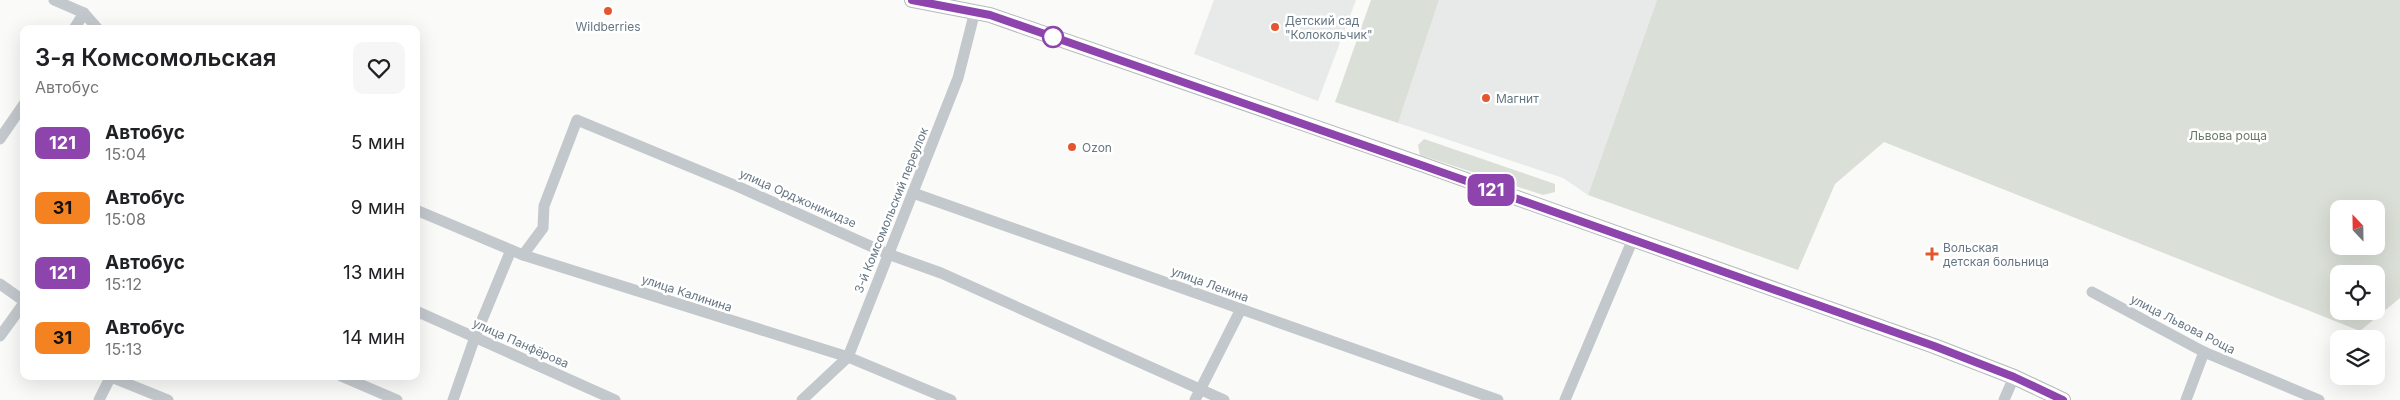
<!DOCTYPE html>
<html lang="ru">
<meta charset="utf-8">
<style>
:root{--surface:#fff;--page:#f6f6f6;--text:#202124;--muted:#757577}
body{margin:0;font-family:Inter,sans-serif;background:var(--page);color:var(--text);height:100vh;display:flex;flex-direction:column;font-size:19px;white-space:nowrap}
*{box-sizing:border-box;margin:0}
p{font-size:16px;color:var(--muted)}
.icon{flex:none;width:28px;height:28px;fill:none;stroke:currentColor;stroke-width:2;stroke-linecap:round;stroke-linejoin:round}
.map{position:relative;flex:1;overflow:hidden}
.details{position:absolute;left:20px;top:25px;width:400px;height:355px;display:flex;flex-direction:column;background:var(--surface);border-radius:10px;box-shadow:0 5px 20px #0002}
.details>*{flex:none}
.badge{padding:0 10px;border-radius:8px;font-size:18px;line-height:32px}
.needle{width:32px;rotate:338deg}
.tools{position:absolute;left:2330px;top:200px;display:grid;gap:10px}
.tools a{display:grid;place-items:center;width:55px;height:55px;border-radius:10px;background:var(--surface);box-shadow:0 5px 20px #0002;font-size:25px}
.map>.badge{position:absolute;translate:-50% -50%;box-shadow:0 0 0 2px #fff}
.round{display:grid;place-items:center;flex:none;width:52px;height:52px;border-radius:10px;background:var(--page)}
.overview{display:flex;align-items:center;justify-content:space-between;height:85px;padding:0 15px}
h1{font-size:24px;font-weight:600;line-height:38px}
ul{padding:0;list-style:none}
li{display:flex;align-items:center;gap:15px;height:65px;padding:0 15px}
li div{flex:1}
li b{display:block;font-size:19px}
li em{font-style:normal}
li .badge{min-width:55px;font-weight:700;text-align:center}
.map>svg:first-child{display:block}
.built{fill:#e8e9e9}
.green{fill:#dadfd7;fill-rule:evenodd}
.lines{fill:none;stroke-linecap:round;stroke-linejoin:round}
.major-casing{stroke:#b5babe;stroke-width:16}
.minor{stroke:#c3c8cc;stroke-width:11}
.major{stroke:#fff;stroke-width:14}
.line-casing{stroke:#fff;stroke-width:11}
.line{stroke:#8e44ad;stroke-width:8}
.poi-dot{fill:#e4572e;stroke:#fff;stroke-width:2}
.stop-dot{fill:#fff;stroke:#8e44ad;stroke-width:2.5}
.labels{text-anchor:middle;dominant-baseline:central;stroke-width:5;stroke-linejoin:round;paint-order:stroke}
.poi-label{font-size:12px;fill:#657683;stroke:#fff;text-anchor:start}
.park-label{font-size:12px;fill:#687a64;stroke:#fff}
.street-label{font-size:12px;fill:#657683;stroke:#fff}
</style>
<div class="map">
<svg width="2400" height="400" viewBox="0 0 2400 400">
<rect width="100%" height="100%" fill="#fafaf8"/>
<g class="built">
<polygon points="1214,0 1356,0 1318,101 1194,54"/>
<polygon points="1439,0 1657,0 1588,195 1563,178 1398,123"/>
</g>
<g class="green">
<polygon points="1371,0 1439,0 1398,123 1335,102"/>
<path d="M1657,0H2400V298L2360,331L1884,142L1835,184L1798,270L1588,195ZM2339,209H2376V246H2339ZM2339,274H2376V311H2339Z"/>
<polygon points="1424,139 1555,184 1555,192 1543,195 1420,155 1418,145"/>
</g>
<g class="lines">
<defs>
<polyline id="major" points="912,0 990,15 1424,165 1934,346 2014,377 2063,400"/>
</defs>
<use href="#major" class="major-casing"/>
<g class="minor">
<polyline points="54,0 84,13 98,29"/>
<polyline points="74,29 84,13"/>
<polyline points="0,139 24,104"/>
<polyline points="913,193 1498,400"/>
<polyline points="416,210 523,255 848,357 951,400"/>
<polyline points="523,255 543,228 544,206 577,120 739,187 888,254 941,273 1224,400"/>
<polyline points="0,284 24,301"/>
<polyline points="2092,292 2204,352 2319,400"/>
<polyline points="416,311 615,400"/>
<polyline points="0,336 24,303"/>
<polyline points="341,376 397,400"/>
<polyline points="111,377 168,400"/>
<polyline points="99,400 111,376"/>
<polyline points="453,400 475,337 511,250"/>
<polyline points="802,400 848,357 958,78 975,11"/>
<polyline points="1195,400 1241,309"/>
<polyline points="1565,400 1633,239"/>
<polyline points="2004,400 2014,377"/>
<polyline points="2186,400 2204,352"/>
</g>
<use href="#major" class="major"/>
</g>
<g class="lines">
<defs>
<polyline id="line" points="912,0 990,15 1424,166 1934,346 2014,377 2063,400"/>
</defs>
<use href="#line" class="line-casing"/>
<use href="#line" class="line"/>
</g>
<g class="poi-dot">
<circle cx="608" cy="11" r="5"/>
<circle cx="1275" cy="27" r="5"/>
<circle cx="1486" cy="98" r="5"/>
<circle cx="1072" cy="147" r="5"/>
<path d="M1929.5 246.5h5v5h5v5h-5v5h-5v-5h-5v-5h5z"/>
</g>
<circle class="stop-dot" cx="1053" cy="37" r="10"/>
<g class="labels">
<g class="poi-label">
<text x="1285" y="20">Детский сад<tspan x="1285" dy="14">"Колокольчик"</tspan></text>
<text x="608" y="26" text-anchor="middle">Wildberries</text>
<text x="1496" y="98">Магнит</text>
<text x="1082" y="147">Ozon</text>
<text x="1943" y="247">Вольская<tspan x="1943" dy="14">детская больница</tspan></text>
</g>
<g class="park-label">
<text x="2228" y="135">Львова роща</text>
</g>
<g class="street-label">
<text transform="translate(798 198) rotate(24)">улица Орджоникидзе</text>
<text transform="translate(891 210) rotate(-68)">3-й Комсомольский переулок</text>
<text transform="translate(1210 284) rotate(20)">улица Ленина</text>
<text transform="translate(687 293) rotate(18)">улица Калинина</text>
<text transform="translate(2183 324) rotate(27)">улица Львова Роща</text>
<text transform="translate(521 343) rotate(24)">улица Панфёрова</text>
</g>
</g>
</svg>
<div class="tools">
<a><svg class="needle" viewBox="-14 -14 28 28"><path d="M0-13l5 13h-10z" fill="#e53935"/><path d="M0 13l5-13h-10z" fill="#757577"/></svg></a>
<a><svg class="icon" aria-label="locate" viewBox="0 0 24 24"><circle cx="12" cy="12" r="6"/><path d="M12 2v4M12 18v4M2 12h4M18 12h4"/></svg></a>
<a><svg class="icon" aria-label="layers" viewBox="0 0 24 24"><path d="M12 4l9 5-9 5-9-5zM3 14l9 5 9-5"/></svg></a>
</div>
<b class="badge" style="left:1491px;top:190px;background:#8e44ad;color:#fff">121</b>
<section class="details">
<div class="overview"><div><h1>3-я Комсомольская</h1><p>Автобус</p></div><a class="round"><svg class="icon" aria-label="heart" viewBox="0 0 24 24"><path d="M12 20l-8-8c-3-5 5-10 8-4 3-6 11-1 8 4z"/></svg></a></div>
<ul>
<li><span class="badge" style="background:#8e44ad;color:#fff">121</span><div><b>Автобус</b><p>15:04</p></div><em>5 мин</em></li>
<li><span class="badge" style="background:#f58220;color:#111">31</span><div><b>Автобус</b><p>15:08</p></div><em>9 мин</em></li>
<li><span class="badge" style="background:#8e44ad;color:#fff">121</span><div><b>Автобус</b><p>15:12</p></div><em>13 мин</em></li>
<li><span class="badge" style="background:#f58220;color:#111">31</span><div><b>Автобус</b><p>15:13</p></div><em>14 мин</em></li>
</ul>
</section>
</div>
